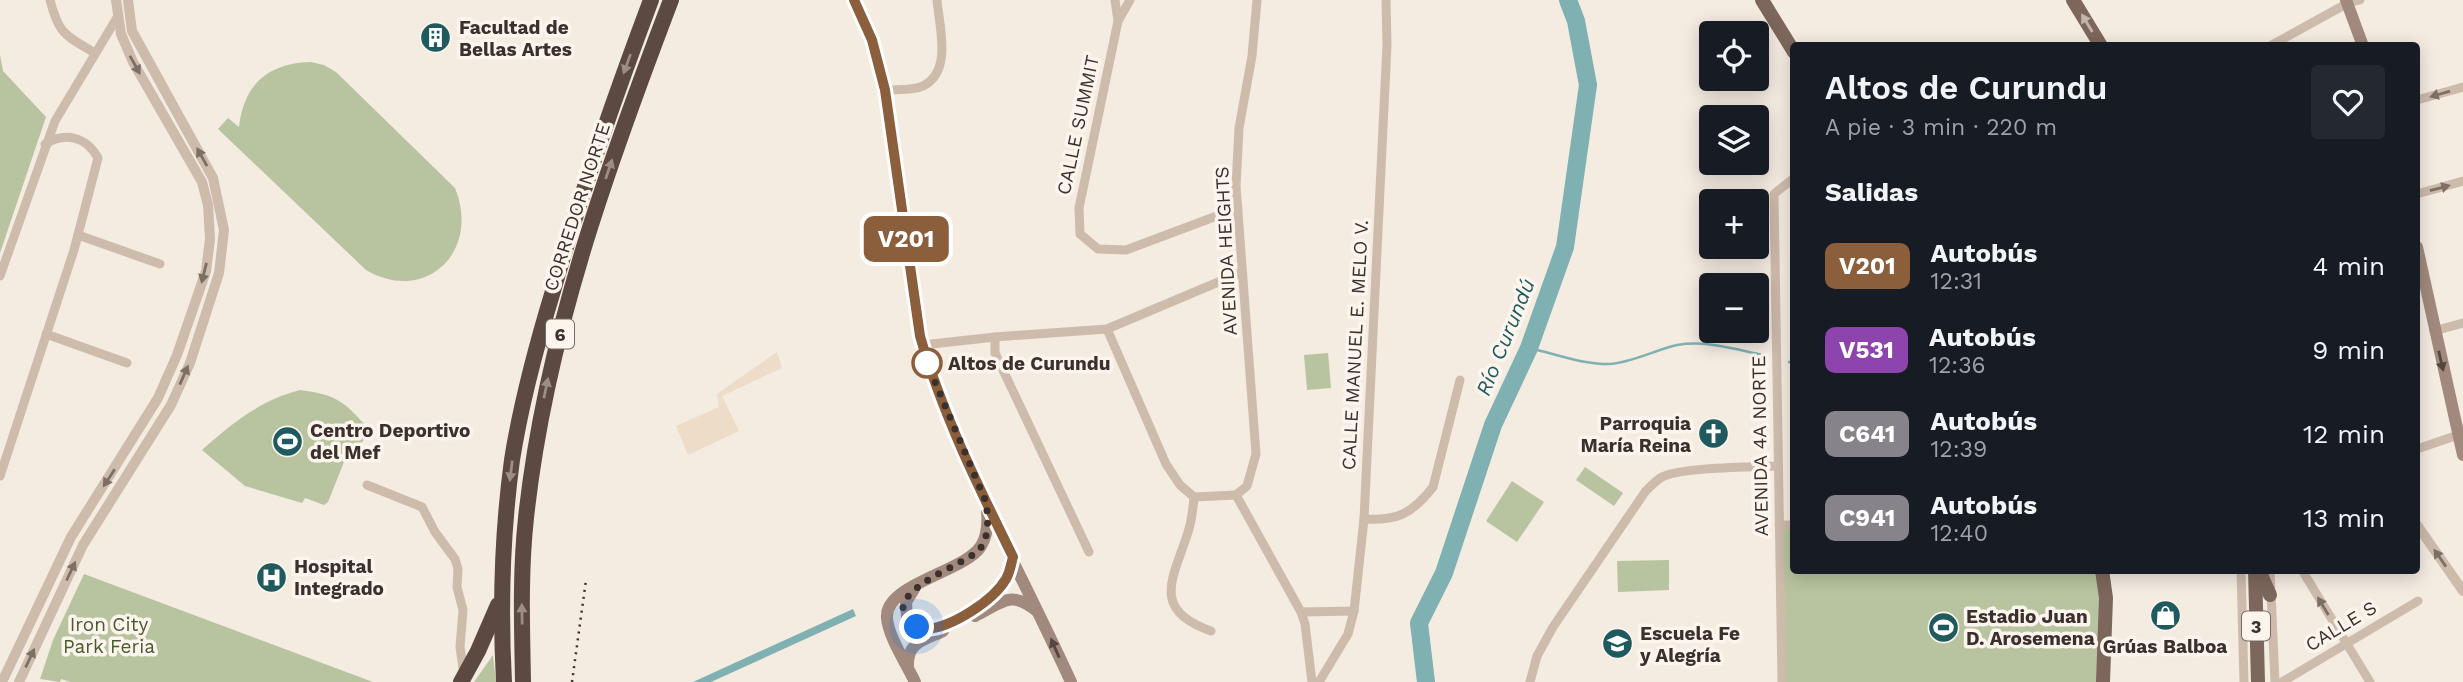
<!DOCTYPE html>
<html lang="es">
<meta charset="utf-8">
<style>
:root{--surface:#171b24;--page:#242831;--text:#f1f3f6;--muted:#9ea1a6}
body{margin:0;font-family:"Work Sans",sans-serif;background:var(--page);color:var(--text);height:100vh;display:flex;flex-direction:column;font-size:26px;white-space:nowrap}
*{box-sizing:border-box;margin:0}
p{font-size:23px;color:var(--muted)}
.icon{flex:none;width:38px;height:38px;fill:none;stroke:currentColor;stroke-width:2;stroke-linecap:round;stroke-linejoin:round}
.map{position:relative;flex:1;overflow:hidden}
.drawer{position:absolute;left:1790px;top:42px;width:630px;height:532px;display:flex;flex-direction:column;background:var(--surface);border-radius:7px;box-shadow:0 4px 18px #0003}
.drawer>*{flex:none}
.badge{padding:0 14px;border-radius:10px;font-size:24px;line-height:46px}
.tools{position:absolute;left:1699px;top:21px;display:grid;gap:14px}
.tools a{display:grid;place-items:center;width:70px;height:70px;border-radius:7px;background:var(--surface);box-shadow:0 4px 18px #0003;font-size:35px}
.you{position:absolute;width:35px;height:35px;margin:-18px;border:5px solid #fff;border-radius:50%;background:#1a73e8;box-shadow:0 0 0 10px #1a73e833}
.map>.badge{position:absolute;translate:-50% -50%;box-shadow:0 0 0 4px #fff}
h2{padding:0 35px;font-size:26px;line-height:63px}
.round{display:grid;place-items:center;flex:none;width:74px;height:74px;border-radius:7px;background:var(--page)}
.summary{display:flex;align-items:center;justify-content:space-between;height:119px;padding:0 35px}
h1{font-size:33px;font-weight:600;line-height:52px}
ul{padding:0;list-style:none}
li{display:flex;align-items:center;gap:21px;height:84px;padding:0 35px}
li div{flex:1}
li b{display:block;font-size:26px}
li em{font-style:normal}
li .badge{min-width:77px;font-weight:700;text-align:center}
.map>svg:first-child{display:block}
.green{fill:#b8c4a0}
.plaza{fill:#ecdcc8}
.water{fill:#7fb0b2}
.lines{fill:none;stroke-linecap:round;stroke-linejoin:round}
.stream{stroke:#7fb0b2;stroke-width:2.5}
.river{stroke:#7fb0b2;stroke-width:18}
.minor{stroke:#cdbbac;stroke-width:9}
.tertiary{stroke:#cdbbac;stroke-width:10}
.secondary{stroke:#a18a7d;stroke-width:12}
.primary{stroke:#7d675c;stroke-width:14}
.motorway{stroke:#5c4a42;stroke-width:16}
.rail{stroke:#3b302b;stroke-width:2.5;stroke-dasharray:2 5;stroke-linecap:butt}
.oneway{fill:#c2b5ac}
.oneway2{fill:#9c8e87}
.oneway3{fill:#7d6f65}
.oneway4{fill:#544640}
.line-casing{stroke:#fff;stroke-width:16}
.line{stroke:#8b5e3c;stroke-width:10}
.walk{stroke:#3b302b;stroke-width:7;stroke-dasharray:0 12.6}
.stop-dot{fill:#fff;stroke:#8b5e3c;stroke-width:3.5}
.labels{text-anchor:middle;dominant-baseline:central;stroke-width:7;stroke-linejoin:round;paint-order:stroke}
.shield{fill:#fbf5ee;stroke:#756b66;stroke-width:2}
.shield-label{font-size:18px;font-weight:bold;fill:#3b302b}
.poi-label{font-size:19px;font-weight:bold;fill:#3b302b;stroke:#fbf5ee;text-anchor:start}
.street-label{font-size:19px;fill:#3b302b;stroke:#fbf5ee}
.stop-label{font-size:19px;font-weight:bold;fill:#3b302b;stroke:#fbf5ee;text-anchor:start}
.park-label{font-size:19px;fill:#4a5a2e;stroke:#fbf5ee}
.water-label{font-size:21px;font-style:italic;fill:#1f5a5e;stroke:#fbf5ee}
</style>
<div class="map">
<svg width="2463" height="682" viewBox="0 0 2463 682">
<rect width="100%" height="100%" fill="#f4ebe1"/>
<g class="green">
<polygon points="0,55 3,71 46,117 0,253"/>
<path d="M311,62L324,65L336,72L455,188C481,251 426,305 366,270L218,129L228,118L239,127C244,84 268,63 311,62Z"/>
<polygon points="1328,353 1331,388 1307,390 1304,355"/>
<path d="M300,390C339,395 346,403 371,432L344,462L328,502L324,505L305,498L302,503L245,486L202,450C232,423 261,400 300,390Z"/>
<polygon points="1585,467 1623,493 1614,506 1576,480"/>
<polygon points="1512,481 1544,502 1517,542 1486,521"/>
<polygon points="1779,525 1794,525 1794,570 2102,571 2103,682 1782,682"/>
<polygon points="1669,560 1669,590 1618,592 1617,561"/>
<polygon points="84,574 373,682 70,682 61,679 60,682 40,679 53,640"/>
<polygon points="493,655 496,682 474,682"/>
</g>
<polygon class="plaza" points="777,352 782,368 722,396 739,431 688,455 676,426 719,407 717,394"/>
<polygon class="water" points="853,609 856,616 711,682 693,682"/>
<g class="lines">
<g class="stream">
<path d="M1529,348C1556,354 1580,364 1609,364C1631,363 1655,350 1677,345C1706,340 1734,349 1763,355"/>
<polyline points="1789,362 1794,363"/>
</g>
<polyline class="river" points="1426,682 1419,623 1444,573 1493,425 1529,348 1565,247 1588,85 1576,21 1568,0"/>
<g class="minor">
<path d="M50,0C59,35 65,35 95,53"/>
<polyline points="1115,0 1118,21"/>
<polyline points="1130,0 1118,21 1079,208 1080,234 1098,249 1126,250 1238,208"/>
<polyline points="2270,46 2348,3 2360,0"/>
<path d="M885,90C896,89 913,91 923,86C953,71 939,26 937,0"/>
<polyline points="2417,100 2463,87"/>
<polyline points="2417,194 2463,181"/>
<polyline points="78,235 160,264"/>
<polyline points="0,276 55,121 118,16"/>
<polyline points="1107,329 1166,464 1180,485 1194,497 1236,495"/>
<polyline points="2434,331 2463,323"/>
<polyline points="46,334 127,363"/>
<polyline points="995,337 995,353 1089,552"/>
<polyline points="923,345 995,337 1107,329 1242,272"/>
<polyline points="2417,449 2461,434"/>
<path d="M0,476L74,250L98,158C86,136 65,132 45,144"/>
<polyline points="367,485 422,507 435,532 455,559 458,569 457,587 463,610 460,647 464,675"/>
<polyline points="1236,495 1247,486 1256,454 1236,186 1239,128 1252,56 1257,0"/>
<polyline points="1236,495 1301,612 1305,624 1312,682"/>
<path d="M1194,497C1193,508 1192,519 1189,529C1175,576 1148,609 1211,631"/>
<path d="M1364,519C1397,521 1412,514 1433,487L1460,380"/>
<polyline points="1779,525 1794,525"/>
<polyline points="2241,570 2244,682"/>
<polyline points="2270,570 2275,682"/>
<polyline points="2302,570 2370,682"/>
<polyline points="1301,612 1354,611"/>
<polyline points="1319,682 1348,634 1354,611 1364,519 1387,45 1386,0"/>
<path d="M1530,682L1537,656L1553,627L1645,492C1650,487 1655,481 1662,477C1682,467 1752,467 1778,466"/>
<polyline points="1782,682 1774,194 1794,178"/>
<polyline points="2282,682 2418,601"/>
</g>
<g class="tertiary">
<polyline points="2417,525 2463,591"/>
<polyline points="2,682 71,537 158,398 177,355 206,271 210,239 208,205 202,182 133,62 121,34 116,0"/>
<polyline points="19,682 83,545 171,405 190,363 219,273 224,230 213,178 132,31 128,0"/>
</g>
<g class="secondary">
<path d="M854,0L871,39L885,90L920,336C955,457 1019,568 1071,682"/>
<polyline points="2346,0 2363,46"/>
<polyline points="2417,247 2463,455"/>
<path d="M914,589L906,602L907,618C929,648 987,603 1003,583C1009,575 1011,566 1013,557"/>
<path d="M975,616C1002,603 1010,589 1037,611"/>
<path d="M908,666C907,642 924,640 943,631"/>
<path d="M915,682C907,665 888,636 887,618C884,584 965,572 981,546C988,535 988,522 987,510"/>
</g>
<g class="primary">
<polyline points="1762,0 1794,52"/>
<polyline points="2073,0 2101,46"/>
<polyline points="2102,570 2106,598 2103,682"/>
<polyline points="2255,570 2258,682"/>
<polyline points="2259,570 2270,595"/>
</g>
<g class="motorway">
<polyline points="461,682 478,651 498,605"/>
<path d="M504,682C500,608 502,534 512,460C521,403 536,347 553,291C581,192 615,96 651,0"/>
<path d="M523,682C522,627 520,573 526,518C545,339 607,168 671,0"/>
</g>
<polyline class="rail" points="572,682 586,580"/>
</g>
<defs><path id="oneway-solid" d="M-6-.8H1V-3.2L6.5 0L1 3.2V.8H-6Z" transform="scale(1.75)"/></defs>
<use class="oneway" href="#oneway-solid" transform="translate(2087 23) rotate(-121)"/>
<g class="oneway2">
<use href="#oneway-solid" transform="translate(627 64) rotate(110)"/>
<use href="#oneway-solid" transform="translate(609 169) rotate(-71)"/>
<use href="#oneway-solid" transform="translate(546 388) rotate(-78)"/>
<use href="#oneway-solid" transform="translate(511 471) rotate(97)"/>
<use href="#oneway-solid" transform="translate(522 614) rotate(-91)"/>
</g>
<g class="oneway3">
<use href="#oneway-solid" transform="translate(135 65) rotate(61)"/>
<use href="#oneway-solid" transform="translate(2440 94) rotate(164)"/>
<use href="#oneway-solid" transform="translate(202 157) rotate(-119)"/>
<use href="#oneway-solid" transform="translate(2440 188) rotate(-15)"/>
<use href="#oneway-solid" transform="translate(204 273) rotate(104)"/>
<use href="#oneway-solid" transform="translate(184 375) rotate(-66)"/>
<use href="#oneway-solid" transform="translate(109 478) rotate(123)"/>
<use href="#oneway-solid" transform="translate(2440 558) rotate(-125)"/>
<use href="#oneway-solid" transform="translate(71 571) rotate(-65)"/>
<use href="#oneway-solid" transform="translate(2323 606) rotate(-121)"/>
<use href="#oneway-solid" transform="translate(30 658) rotate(-65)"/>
</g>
<g class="oneway4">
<use href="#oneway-solid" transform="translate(2441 361) rotate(77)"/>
<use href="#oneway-solid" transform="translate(1055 648) rotate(-114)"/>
</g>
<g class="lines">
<defs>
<path id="line" d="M854,0L872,40L885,90L920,336C942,413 978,486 1013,557C1011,564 1010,572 1006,579C993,601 952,627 927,629"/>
</defs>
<use href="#line" class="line-casing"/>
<use href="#line" class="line"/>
<path class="walk" d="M917,627C867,596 966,565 979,550C990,537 988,518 986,502L927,363"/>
</g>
<defs>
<symbol id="building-disc" viewBox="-11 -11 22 22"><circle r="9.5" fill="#1f5a5e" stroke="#fbf5ee"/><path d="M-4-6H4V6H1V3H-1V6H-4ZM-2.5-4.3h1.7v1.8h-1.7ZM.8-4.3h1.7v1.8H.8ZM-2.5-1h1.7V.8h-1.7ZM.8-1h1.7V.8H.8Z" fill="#fff"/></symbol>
<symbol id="church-disc" viewBox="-11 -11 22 22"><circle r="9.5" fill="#1f5a5e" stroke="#fbf5ee"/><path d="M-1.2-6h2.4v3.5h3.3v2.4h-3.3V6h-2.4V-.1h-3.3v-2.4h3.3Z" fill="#fff"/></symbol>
<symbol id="stadium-disc" viewBox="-11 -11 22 22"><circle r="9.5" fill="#1f5a5e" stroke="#fbf5ee"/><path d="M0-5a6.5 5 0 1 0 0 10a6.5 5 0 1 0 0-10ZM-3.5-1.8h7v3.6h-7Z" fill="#fff"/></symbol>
<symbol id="hospital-disc" viewBox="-11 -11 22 22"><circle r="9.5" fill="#1f5a5e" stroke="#fbf5ee"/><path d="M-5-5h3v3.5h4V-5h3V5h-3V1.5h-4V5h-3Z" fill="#fff"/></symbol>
<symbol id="shop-disc" viewBox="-11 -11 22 22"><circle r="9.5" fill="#1f5a5e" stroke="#fbf5ee"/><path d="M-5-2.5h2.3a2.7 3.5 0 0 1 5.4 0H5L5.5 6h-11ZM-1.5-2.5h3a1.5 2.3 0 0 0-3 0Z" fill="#fff"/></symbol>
<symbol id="school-disc" viewBox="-11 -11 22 22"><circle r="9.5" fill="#1f5a5e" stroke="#fbf5ee"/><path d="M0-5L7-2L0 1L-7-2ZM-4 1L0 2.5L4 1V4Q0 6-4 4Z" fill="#fff"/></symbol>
</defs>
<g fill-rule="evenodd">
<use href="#building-disc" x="418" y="20" width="35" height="35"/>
<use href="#church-disc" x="1696" y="416" width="35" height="35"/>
<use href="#stadium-disc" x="270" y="424" width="35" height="35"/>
<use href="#hospital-disc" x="254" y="560" width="35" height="35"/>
<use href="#shop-disc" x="2148" y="598" width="35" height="35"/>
<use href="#stadium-disc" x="1926" y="610" width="35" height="35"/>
<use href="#school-disc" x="1600" y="626" width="35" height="35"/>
</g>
<circle class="stop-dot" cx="927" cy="363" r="14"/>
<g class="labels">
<g class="shield">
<rect x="546" y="319.5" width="28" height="29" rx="5"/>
<rect x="2242" y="611.5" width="28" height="29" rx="5"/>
</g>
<g class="shield-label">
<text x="560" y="334">6</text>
<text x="2256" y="626">3</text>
</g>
<g class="poi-label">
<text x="459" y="27">Facultad de<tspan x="459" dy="22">Bellas Artes</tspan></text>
<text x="1691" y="423" text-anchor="end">Parroquia<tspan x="1691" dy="22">María Reina</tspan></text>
<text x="310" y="430">Centro Deportivo<tspan x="310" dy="22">del Mef</tspan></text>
<text x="294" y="566">Hospital<tspan x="294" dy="22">Integrado</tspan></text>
<text x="1966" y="616">Estadio Juan<tspan x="1966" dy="22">D. Arosemena</tspan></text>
<text x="1640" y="633">Escuela Fe<tspan x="1640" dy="22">y Alegría</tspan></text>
<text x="2165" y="646" text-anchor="middle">Grúas Balboa</text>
</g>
<g class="street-label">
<text transform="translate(1078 125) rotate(-78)">CALLE SUMMIT</text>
<text transform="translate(577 207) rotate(-72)">CORREDOR NORTE</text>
<text transform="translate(1226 251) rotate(-93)">AVENIDA HEIGHTS</text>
<text transform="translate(1355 345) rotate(-87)">CALLE MANUEL E. MELO V.</text>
<text transform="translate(1760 446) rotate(-91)">AVENIDA 4A NORTE</text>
<text transform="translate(2341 626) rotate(-31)">CALLE S</text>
</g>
<g class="stop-label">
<text x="948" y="363">Altos de Curundu</text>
</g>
<g class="park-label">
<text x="109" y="624">Iron City<tspan x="109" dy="22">Park Feria</tspan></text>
</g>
<g class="water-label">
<text transform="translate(1505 337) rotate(-68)">Río Curundú</text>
</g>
</g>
</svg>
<div class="tools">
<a><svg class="icon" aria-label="locate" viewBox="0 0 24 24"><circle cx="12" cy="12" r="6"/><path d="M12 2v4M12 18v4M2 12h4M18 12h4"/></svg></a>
<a><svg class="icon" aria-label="layers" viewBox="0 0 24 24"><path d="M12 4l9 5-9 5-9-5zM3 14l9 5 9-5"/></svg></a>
<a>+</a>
<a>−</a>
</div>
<div class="you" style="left:917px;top:627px"></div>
<b class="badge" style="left:906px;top:239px;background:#8b5e3c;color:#fff">V201</b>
<section class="drawer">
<div class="summary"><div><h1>Altos de Curundu</h1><p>A pie · 3 min · 220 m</p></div><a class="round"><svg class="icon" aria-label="heart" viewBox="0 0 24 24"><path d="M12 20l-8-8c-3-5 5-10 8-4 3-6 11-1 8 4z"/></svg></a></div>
<h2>Salidas</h2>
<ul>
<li><span class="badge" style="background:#8b5e3c;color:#fff">V201</span><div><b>Autobús</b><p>12:31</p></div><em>4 min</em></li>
<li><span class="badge" style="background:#8e44ad;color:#fff">V531</span><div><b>Autobús</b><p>12:36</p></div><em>9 min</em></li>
<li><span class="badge" style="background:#87838a;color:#fff">C641</span><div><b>Autobús</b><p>12:39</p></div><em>12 min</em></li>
<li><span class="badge" style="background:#87838a;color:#fff">C941</span><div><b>Autobús</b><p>12:40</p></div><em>13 min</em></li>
</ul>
</section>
</div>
